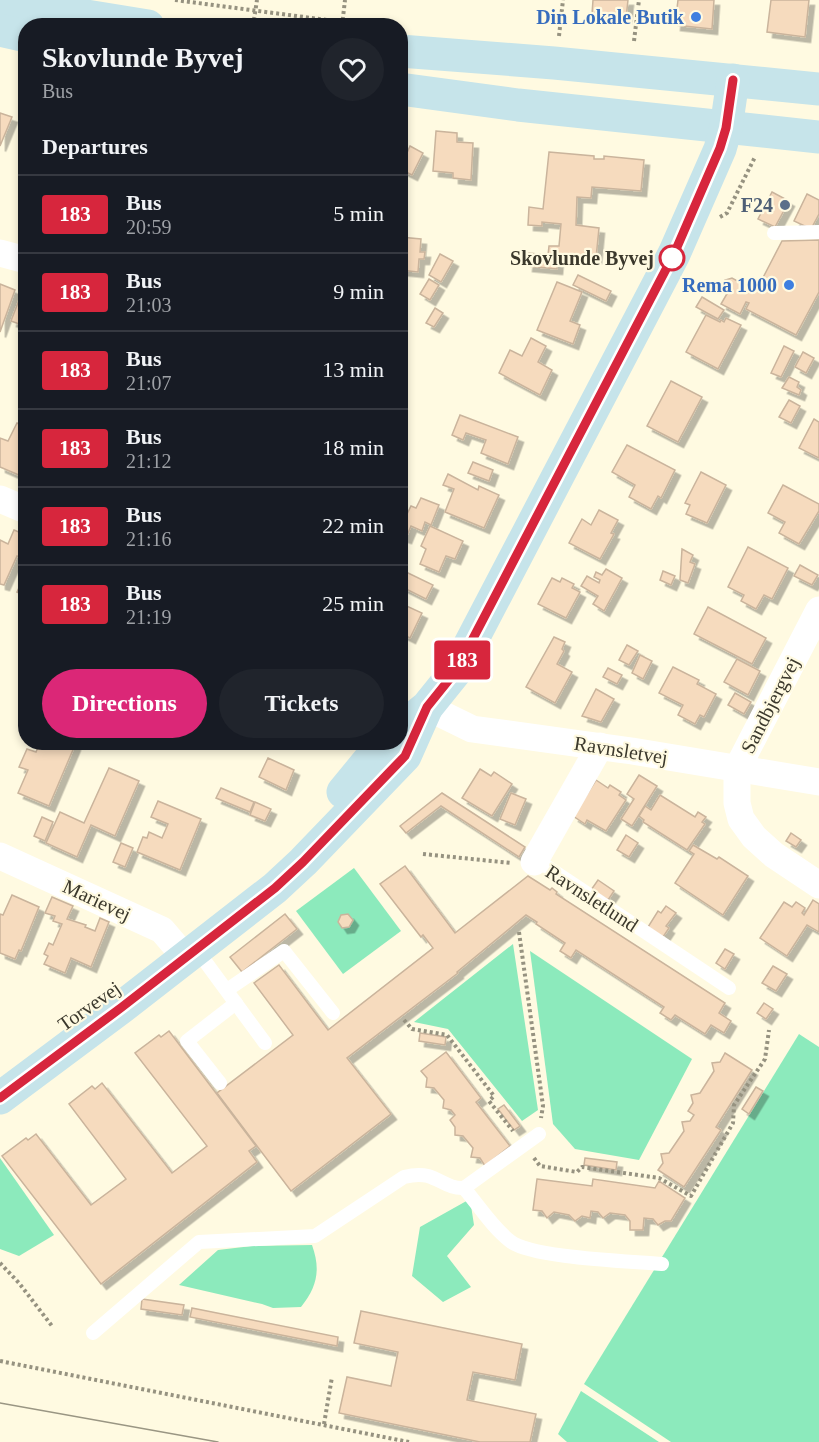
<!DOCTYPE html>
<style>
:root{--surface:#171b24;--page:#20242c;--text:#f1f3f6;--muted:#9ea1a6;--line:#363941;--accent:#db2777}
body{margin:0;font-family:Georgia,serif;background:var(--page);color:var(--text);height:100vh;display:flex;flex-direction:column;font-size:22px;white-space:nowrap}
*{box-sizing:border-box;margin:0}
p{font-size:20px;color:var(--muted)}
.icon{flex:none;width:33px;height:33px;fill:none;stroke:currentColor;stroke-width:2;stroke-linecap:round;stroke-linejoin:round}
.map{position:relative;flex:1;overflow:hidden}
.side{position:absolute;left:18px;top:18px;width:390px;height:732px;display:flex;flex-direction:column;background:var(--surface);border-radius:24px;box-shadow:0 3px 9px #0003}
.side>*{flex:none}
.badge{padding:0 12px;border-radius:4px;font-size:21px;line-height:39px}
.map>.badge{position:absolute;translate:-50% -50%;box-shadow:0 0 0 3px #fff}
h2{padding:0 24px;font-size:22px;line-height:54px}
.round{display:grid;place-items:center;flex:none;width:63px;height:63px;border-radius:32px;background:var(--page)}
.summary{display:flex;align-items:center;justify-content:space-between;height:102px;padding:0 24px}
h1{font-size:28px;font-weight:700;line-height:45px}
.cta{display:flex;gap:12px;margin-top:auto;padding:12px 24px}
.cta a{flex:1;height:69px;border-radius:36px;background:var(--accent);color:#fff;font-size:24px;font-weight:700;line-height:69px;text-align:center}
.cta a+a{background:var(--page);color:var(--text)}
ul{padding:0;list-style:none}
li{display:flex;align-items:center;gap:18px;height:78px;padding:0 24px;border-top:2px solid var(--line)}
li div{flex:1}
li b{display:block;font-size:22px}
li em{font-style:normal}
li .badge{min-width:66px;font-weight:700;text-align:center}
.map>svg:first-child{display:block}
.green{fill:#8ceabc}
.building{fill:#f6dbbe;stroke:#cab49c;stroke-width:1.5;filter:url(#shadow)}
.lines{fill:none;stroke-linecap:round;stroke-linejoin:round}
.path{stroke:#969280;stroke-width:4;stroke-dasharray:3 3;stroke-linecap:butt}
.lane{stroke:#fff;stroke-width:14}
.street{stroke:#fff;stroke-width:27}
.secondary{stroke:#c6e4ea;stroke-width:33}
.tram{stroke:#9a9683;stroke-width:1.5}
.line-casing{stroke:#fff;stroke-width:14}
.line{stroke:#d7263d;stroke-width:9}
.shop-dot{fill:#3f7fe0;stroke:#fffae1;stroke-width:2}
.service-dot{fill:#5c6f8a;stroke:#fffae1;stroke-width:2}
.stop-dot{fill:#fff;stroke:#d7263d;stroke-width:3}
.labels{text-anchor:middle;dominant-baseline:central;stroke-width:4.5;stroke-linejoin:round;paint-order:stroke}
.shop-label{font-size:20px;font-weight:bold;fill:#366cbe;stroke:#fffae1;text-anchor:end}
.service-label{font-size:20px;font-weight:bold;fill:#4e5e75;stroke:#fffae1;text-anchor:end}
.stop-label{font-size:20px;font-weight:bold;fill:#3b382c;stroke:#fffae1;text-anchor:end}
.street-label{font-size:20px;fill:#3b382c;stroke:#fffae1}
</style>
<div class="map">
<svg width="819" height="1442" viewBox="0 0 819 1442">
<defs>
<filter id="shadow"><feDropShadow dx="5.5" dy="5.5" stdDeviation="0" flood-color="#0004"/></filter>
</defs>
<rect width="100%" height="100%" fill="#fffae1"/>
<g class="green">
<polygon points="354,868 401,931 343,974 296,911"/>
<polygon points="513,944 538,1110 522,1121 448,1029 414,1022"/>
<polygon points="530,951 692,1059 639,1160 575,1149 553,1124"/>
<polygon points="799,1034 819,1047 819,1442 671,1442 584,1384"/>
<polygon points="0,1158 54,1235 19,1256 0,1249"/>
<polygon points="470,1199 474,1225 447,1256 471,1287 443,1302 412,1276 420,1227"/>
<path d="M312,1245C321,1270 317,1287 301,1307L273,1308L262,1304L179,1285L218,1250L252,1246Z"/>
<polygon points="581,1391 659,1442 567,1442 558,1434"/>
</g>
<g class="building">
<polygon points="593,0 628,0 626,18 592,14"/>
<polygon points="678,0 714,0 712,29 675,25"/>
<polygon points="771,0 809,0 805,37 767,32"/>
<polygon points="0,113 12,117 0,146"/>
<polygon points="436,131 457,133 457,142 473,143 471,180 453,178 453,173 433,171"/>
<polygon points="410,146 423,153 412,175 400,169"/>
<polygon points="549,152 594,156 594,159 604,159 604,156 644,160 641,191 592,187 591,198 577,197 576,225 599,228 596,258 571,255 570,259 558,258 557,269 527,266 529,253 548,255 549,246 559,246 561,224 542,222 542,226 528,225 529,207 543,209"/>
<polygon points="772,192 789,201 775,227 758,219"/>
<polygon points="807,194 819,200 819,214 811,229 794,221"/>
<polygon points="400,237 421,239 420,252 425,252 424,259 419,259 418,272 400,270"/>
<polygon points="819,240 819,292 796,335 746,309 749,303 746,302 740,314 721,304 728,292 721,289 725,280 732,278 756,291 782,241"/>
<polygon points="440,254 453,261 441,282 429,275"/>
<polygon points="578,275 611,291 606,301 573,285"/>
<polygon points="429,279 439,285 430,300 420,294"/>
<polygon points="557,282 582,292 570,321 580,325 573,344 537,330"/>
<polygon points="0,284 15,290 0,332"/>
<polygon points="21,295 26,297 26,316 22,325 11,321"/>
<polygon points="702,297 724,310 718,319 696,307"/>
<polygon points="435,308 443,313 434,327 426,323"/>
<polygon points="706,315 720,322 721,320 724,322 726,318 741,325 718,369 686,352"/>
<polygon points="531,338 546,346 538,362 552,370 540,395 499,373 510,350 522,356"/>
<polygon points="784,346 794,351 781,377 771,373"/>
<polygon points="803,352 814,358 806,373 795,367"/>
<polygon points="789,377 799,382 797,387 801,390 799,395 782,388"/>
<polygon points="671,381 702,397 678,442 647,426"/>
<polygon points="789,400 800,406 791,423 779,417"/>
<polygon points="460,415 518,437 508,464 481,453 486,440 466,433 463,440 452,435"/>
<polygon points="814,419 819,422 819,458 799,448"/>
<polygon points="17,423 26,427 26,478 0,467 0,438 8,441"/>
<polygon points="627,445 675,470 661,498 658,496 651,509 629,497 635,485 612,472"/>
<polygon points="473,462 493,470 489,481 468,473"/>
<polygon points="701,472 726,485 707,523 686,514 690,505 685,503"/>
<polygon points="448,474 478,490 479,486 499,495 484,528 445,512 454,489 443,485"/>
<polygon points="783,485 819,504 819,511 799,544 779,533 785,522 768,513"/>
<polygon points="421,498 439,505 431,525 425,522 422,531 411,526 406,538 400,536 400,517 402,512 407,514 411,506 416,508"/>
<polygon points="599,510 618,520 611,533 614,534 600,559 569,543 582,519 591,525"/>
<polygon points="430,526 463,541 455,559 446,556 439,572 420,564 426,549 421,546"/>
<polygon points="14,530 26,535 26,559 17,556 4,585 0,584 0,540 8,544"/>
<polygon points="748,547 788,568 772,599 764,595 756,609 741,601 744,595 728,587"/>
<polygon points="682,549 693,555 690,562 695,564 688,583 680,580"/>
<polygon points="800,565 818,575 812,585 794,576"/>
<polygon points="606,569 622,578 604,611 593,604 598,596 581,586 587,576 599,583 600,580 594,577 596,572 602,575"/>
<polygon points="663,571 675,576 671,585 660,580"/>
<polygon points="26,572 26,596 17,592"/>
<polygon points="406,572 433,585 426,599 400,586"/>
<polygon points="552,578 560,582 562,578 574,584 572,588 580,592 566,618 538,604"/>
<polygon points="400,603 422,613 410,638 400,633"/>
<polygon points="708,607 766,638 752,664 694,634"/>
<polygon points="554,637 565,642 562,649 564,651 557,664 572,672 555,703 526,687"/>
<polygon points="627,645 638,651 629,665 619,660"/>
<polygon points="640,655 652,661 643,679 632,673"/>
<polygon points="737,659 760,671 748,695 724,682"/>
<polygon points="673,667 699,680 697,684 716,694 704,717 700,715 695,724 678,715 683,705 659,693"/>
<polygon points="608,668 622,675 617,684 603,677"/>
<polygon points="596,689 614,699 601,722 582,716"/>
<polygon points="735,693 751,702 744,714 728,705"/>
<polygon points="40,742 71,742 75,745 49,806 18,793 28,770 19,767 27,749 36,752"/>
<polygon points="268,758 294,770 286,790 259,777"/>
<polygon points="109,768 139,781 115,836 91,825 77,857 46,843 60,812 84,823"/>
<polygon points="480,769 491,776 494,772 512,784 492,816 462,798"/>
<polygon points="639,775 657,786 632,826 621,819 634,799 627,794"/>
<polygon points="596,780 608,788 610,785 621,792 619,795 626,800 606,831 587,820 585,824 573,816"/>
<polygon points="221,788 254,802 250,812 216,798"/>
<polygon points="442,793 525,847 519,857 441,806 406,833 400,826"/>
<polygon points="511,793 526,799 515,825 500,819"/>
<polygon points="660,795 695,817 698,812 706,817 702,822 705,824 687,850 643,822 644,820 639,816 645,806 651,810"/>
<polygon points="158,801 201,819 180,870 137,852 143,837 147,838 149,832 162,838 168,824 151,817"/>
<polygon points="255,802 271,809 265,821 250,815"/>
<polygon points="42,817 53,822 45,841 34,836"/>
<polygon points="791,833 801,840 796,847 786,841"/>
<polygon points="626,835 638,843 629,857 617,850"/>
<polygon points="121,843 133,848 125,867 113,862"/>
<polygon points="693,845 717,859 719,857 748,876 723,915 675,883 694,854 689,851"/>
<polygon points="405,866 455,933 528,876 550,890 552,888 557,892 556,894 725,1003 719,1013 731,1021 724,1033 711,1025 705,1034 675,1015 671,1020 660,1013 664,1007 576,950 571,958 560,951 565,943 536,924 537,922 526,915 457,972 458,973 347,1058 391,1114 291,1191 217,1093 293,1035 254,983 279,965 328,1030 433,948 423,935 421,937 380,884"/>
<polygon points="598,880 614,891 608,900 591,890"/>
<polygon points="12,895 39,907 21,951 19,950 15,959 0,953 0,914 3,915"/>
<polygon points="52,897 73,906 67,919 86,925 85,927 95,931 100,918 109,922 91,967 71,958 65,973 44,964 48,956 44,954 49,943 53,945 62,924 53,921 55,916 45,913"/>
<polygon points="813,900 819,904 819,932 807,925 787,956 760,938 784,902 792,907 796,902 805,908 802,913 804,915"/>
<polygon points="666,906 676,913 666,926 669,928 663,937 648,927 658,911 661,913"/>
<polygon points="285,914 297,929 242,972 230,957"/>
<polygon points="348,914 353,920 349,927 342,928 338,922 341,915"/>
<polygon points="725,949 734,954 725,969 716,963"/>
<polygon points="773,966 787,974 776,991 762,983"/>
<polygon points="764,1003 773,1009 766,1019 757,1013"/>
<polygon points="169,1031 256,1146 249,1151 257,1162 101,1284 2,1156 26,1138 28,1140 36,1134 91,1205 126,1179 69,1104 92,1086 95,1089 102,1083 172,1173 207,1146 135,1053 159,1035 161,1037"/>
<polygon points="420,1033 446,1037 445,1045 419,1041"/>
<polygon points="446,1052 481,1098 476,1102 510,1146 485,1166 480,1158 471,1157 473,1148 463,1136 455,1135 455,1127 450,1120 455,1115 451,1110 443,1108 444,1100 434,1088 426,1087 427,1078 421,1071"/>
<polygon points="725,1053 752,1070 716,1127 721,1130 684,1187 658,1170 663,1163 661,1154 669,1153 684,1131 682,1122 690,1121 694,1115 688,1111 693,1103 691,1095 700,1093 714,1071 712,1063 720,1062"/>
<polygon points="756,1087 763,1091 749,1114 742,1109"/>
<polygon points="504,1105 520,1126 514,1130 498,1109"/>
<polygon points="585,1158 617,1162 616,1170 584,1165"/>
<polygon points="537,1179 592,1186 593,1179 655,1188 659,1181 685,1198 671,1221 665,1221 658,1225 653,1219 644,1218 643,1230 630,1230 630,1221 625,1215 610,1213 603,1218 598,1212 591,1211 590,1218 582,1216 575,1221 569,1215 554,1212 547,1218 542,1211 533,1210"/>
<polygon points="142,1299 184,1305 182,1315 141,1309"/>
<polygon points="192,1308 338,1337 337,1346 190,1317"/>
<polygon points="361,1311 522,1344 515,1380 473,1372 467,1400 536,1414 530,1442 480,1442 339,1413 347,1377 391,1386 398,1352 354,1343"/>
</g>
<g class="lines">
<g class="path">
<polyline points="175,0 342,22 371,22 391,25"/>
<polyline points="253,26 257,0"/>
<polyline points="342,26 345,0"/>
<polyline points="559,36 563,0"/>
<polyline points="634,41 639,0"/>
<polyline points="720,217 727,213 755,157"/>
<polyline points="423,854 511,863"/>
<polyline points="519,932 543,1106 541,1118"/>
<polyline points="404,1020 412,1029 447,1035 494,1096 489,1101 513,1131"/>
<polyline points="534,1158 540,1166 577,1172 582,1167 659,1178 691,1196 733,1123 734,1105 765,1059 769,1030"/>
<polyline points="0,1263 19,1283 52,1326"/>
<polyline points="0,1361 409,1442"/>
<polyline points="324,1424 332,1377"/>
</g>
<g class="lane">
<polyline points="774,233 819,232"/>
<polyline points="534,862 546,866 729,988"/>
<polyline points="196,949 265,1043"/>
<polyline points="227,990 284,951 333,1013"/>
<polyline points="220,1083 187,1041 236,1003"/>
<path d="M464,1188C479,1206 492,1227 510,1241C531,1258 630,1261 662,1264"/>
<path d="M93,1333L199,1242L315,1236L404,1177C412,1175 420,1174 428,1176C441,1180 450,1189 464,1188L539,1134"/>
</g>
<g class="street">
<polyline points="0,253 26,260"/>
<polyline points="0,499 26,510"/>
<polyline points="819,610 737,769 737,803 741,819 754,837 774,855 819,885"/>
<polyline points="427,707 472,729 632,751 819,782"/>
<polyline points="0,856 162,930 185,957"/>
<polyline points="534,862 600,746"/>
</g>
<g class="secondary">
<polyline points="2,0 49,10 148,26"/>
<polyline points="0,30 26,36"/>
<polyline points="400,51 554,63 819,89"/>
<polyline points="400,89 518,105 819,137"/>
<polyline points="400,729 427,707 456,671 674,254 720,149 726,128 733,80"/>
<polyline points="343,792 384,742"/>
<polyline points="0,1098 122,1007 275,888 303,862 405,756 425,711"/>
</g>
<polyline class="tram" points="0,1403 218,1442"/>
</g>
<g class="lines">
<defs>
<polyline id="line" points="0,1098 122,1007 275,888 303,862 405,756 427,707 456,671 674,254 720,148 726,128 733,80"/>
</defs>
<use href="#line" class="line-casing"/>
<use href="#line" class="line"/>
</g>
<g class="shop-dot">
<circle cx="696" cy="17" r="6"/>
<circle cx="789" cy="285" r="6"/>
</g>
<circle class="service-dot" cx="785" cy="205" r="6"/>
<circle class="stop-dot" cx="672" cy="258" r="12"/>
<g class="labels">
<g class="shop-label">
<text x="684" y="17">Din Lokale Butik</text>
<text x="777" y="285">Rema 1000</text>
</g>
<g class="service-label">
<text x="773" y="205">F24</text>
</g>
<g class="stop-label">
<text x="654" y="258">Skovlunde Byvej</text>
</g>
<g class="street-label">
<text transform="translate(770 705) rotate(-63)">Sandbjergvej</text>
<text transform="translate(621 750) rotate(9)">Ravnsletvej</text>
<text transform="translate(592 898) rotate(33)">Ravnsletlund</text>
<text transform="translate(97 900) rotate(25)">Marievej</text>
<text transform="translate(89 1006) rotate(-35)">Torvevej</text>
</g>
</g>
</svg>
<b class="badge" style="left:462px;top:660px;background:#d7263d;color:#fff">183</b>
<section class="side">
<div class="summary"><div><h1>Skovlunde Byvej</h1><p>Bus</p></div><a class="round"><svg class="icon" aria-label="heart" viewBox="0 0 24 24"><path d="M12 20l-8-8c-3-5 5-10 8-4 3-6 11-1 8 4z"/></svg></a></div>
<h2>Departures</h2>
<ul>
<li><span class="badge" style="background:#d7263d;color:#fff">183</span><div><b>Bus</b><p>20:59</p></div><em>5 min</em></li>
<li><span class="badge" style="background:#d7263d;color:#fff">183</span><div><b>Bus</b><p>21:03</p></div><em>9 min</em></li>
<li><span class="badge" style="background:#d7263d;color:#fff">183</span><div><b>Bus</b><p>21:07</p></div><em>13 min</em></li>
<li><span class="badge" style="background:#d7263d;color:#fff">183</span><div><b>Bus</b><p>21:12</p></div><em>18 min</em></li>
<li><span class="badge" style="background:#d7263d;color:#fff">183</span><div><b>Bus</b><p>21:16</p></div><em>22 min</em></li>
<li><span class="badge" style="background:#d7263d;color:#fff">183</span><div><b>Bus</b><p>21:19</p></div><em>25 min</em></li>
</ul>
<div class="cta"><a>Directions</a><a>Tickets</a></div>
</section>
</div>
